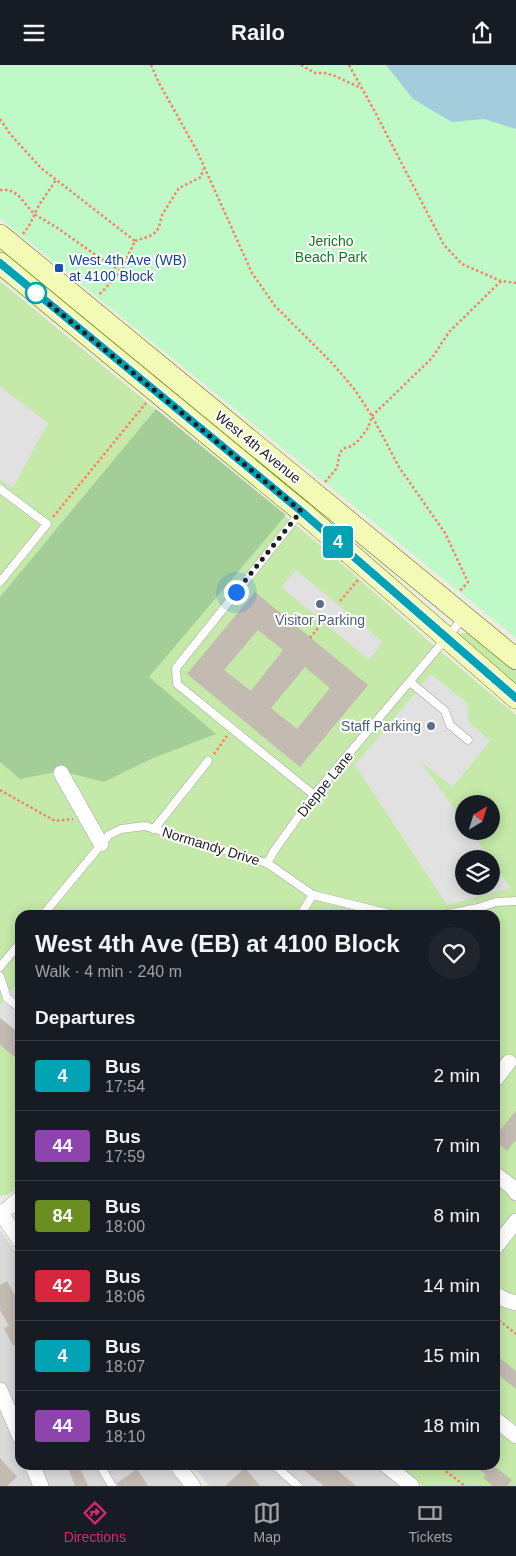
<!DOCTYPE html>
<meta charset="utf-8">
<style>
:root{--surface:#171b24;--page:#20242c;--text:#f1f3f6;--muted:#9ea1a6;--line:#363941;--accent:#db2777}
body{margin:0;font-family:Arial,sans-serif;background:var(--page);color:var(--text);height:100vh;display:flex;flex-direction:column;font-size:19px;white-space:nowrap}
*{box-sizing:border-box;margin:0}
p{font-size:16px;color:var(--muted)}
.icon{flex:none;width:28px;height:28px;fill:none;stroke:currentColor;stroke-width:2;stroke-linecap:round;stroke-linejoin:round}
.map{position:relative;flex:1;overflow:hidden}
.details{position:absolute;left:15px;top:845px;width:485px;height:560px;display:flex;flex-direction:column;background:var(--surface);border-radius:15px;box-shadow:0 2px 12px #0003}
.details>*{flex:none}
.badge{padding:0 10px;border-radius:4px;font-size:18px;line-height:32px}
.needle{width:32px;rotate:38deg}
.fabs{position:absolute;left:455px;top:730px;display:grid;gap:10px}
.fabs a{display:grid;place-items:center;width:45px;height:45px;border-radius:50%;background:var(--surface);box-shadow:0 2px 12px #0003;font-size:25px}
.you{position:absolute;width:25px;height:25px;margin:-12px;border:4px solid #fff;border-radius:50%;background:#1a73e8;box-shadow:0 0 0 8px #1a73e833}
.map>.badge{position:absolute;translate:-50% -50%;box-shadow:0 0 0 2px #fff}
h2{padding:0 20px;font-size:19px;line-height:45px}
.round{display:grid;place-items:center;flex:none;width:52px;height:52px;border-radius:26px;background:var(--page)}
.head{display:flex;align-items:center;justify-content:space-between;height:85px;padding:0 20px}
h1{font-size:24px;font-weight:800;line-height:38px}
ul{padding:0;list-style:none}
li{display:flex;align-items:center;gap:15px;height:70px;padding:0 20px;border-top:1px solid var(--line)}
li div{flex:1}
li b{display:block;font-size:19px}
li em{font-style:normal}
li .badge{min-width:55px;font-weight:700;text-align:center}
header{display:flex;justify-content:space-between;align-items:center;height:65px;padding:0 20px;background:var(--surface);font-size:22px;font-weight:800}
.dock{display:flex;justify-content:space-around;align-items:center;height:70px;border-top:1px solid var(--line);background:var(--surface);font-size:14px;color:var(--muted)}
.dock a{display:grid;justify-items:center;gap:2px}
.dock .active{color:var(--accent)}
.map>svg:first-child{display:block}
.residential{fill:#dbdada}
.grass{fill:#c4e9a8;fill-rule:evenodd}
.forest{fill:#a4ce97}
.park{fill:#bff9c7}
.parking{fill:#e1e1e1}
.water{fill:#a3ccdd}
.building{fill:#c3bab2;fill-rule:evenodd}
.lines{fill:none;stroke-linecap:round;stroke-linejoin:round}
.lane-casing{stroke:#a4a4a4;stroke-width:9}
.street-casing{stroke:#a4a4a4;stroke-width:16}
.secondary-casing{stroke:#617404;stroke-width:22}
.path{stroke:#fa8168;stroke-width:2.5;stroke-dasharray:2.5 2.5;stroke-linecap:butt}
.lane{stroke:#fff;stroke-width:8}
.street{stroke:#fff;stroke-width:15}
.secondary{stroke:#f2fab6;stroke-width:21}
.line-casing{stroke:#fff;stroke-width:11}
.line{stroke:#00a3b4;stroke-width:8}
.walk{stroke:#1d1d1d;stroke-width:5;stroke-dasharray:0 9}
.transit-dot{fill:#1a4fb4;stroke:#fff;stroke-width:2}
.stop-dot{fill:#fff;stroke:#00a3b4;stroke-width:2.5}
.service-dot{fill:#5c6f8a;stroke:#fff;stroke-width:2}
.labels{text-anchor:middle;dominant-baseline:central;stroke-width:4;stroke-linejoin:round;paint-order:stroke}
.park-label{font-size:14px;fill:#0b7c1b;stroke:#fff}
.transit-label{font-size:14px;fill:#164399;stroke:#fff;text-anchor:start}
.street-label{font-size:14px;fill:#1d1d1d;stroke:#fff}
.service-label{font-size:14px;fill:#4e5e75;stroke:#fff}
</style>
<header><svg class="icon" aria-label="menu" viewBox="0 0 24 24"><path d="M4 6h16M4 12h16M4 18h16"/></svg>Railo<svg class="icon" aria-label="share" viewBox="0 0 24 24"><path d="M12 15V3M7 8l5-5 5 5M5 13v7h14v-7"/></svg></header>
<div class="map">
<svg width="516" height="1421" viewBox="0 0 516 1421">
<rect width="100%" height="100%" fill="#eeebe3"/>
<g class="residential">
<polygon points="0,1165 20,1193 20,1400 166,1400 183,1421 0,1421"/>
<polygon points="192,1400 374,1400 400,1421 209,1421"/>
</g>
<g class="grass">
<path d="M0,216L331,489L432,579L516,650V1421H423L398,1400H495V850H20V1122L7,1130L1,1131L0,1129ZM464,739H491V766H464ZM464,794H491V821H464Z"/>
<polygon points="462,568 470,568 516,601 516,621 460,570"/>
</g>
<polygon class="forest" points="156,344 286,450 149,612 216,669 153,693 104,717 61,706 20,714 0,697 0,532"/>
<polygon class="park" points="0,0 516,0 516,573 0,153"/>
<g class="parking">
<polygon points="0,321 48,358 13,423 0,414"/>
<polygon points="296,505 383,577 369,595 281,522"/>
<polygon points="431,609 467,638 469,657 490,676 453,722 420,696 464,757 464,766 470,766 490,794 464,794 464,821 491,821 491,796 511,823 447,840 355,700"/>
<polygon points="16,920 20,924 20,969 0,953 0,940"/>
</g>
<polygon class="water" points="386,0 516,0 516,64 484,54 452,57 413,34"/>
<g class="building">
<path d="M255,527L368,620L300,702L187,609ZM258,565L283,585L251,626L224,605ZM305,602L330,623L297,664L271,643Z"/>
<polygon points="0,953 20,969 20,996 0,980"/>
<polygon points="516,1046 516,1075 507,1086 495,1076 495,1071"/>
<polygon points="7,1216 20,1239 20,1281 18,1278 13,1281 4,1263 9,1261 0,1245 0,1220"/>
<polygon points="495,1289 516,1306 516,1324 495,1307"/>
<polygon points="0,1393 17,1412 7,1421 0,1421"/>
<polygon points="67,1400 79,1400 88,1421 75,1421"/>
<polygon points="298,1400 331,1400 356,1421 324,1421"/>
<polygon points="474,1400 493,1400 512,1415 507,1421 493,1421 483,1413 486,1410"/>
<polygon points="245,1403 260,1421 225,1421"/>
<polygon points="137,1404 148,1421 118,1421 117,1418"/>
</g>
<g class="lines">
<defs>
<g id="lane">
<polyline points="0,424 47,459 0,517"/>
<polyline points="300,448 176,603 177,619 314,730"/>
<polyline points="410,617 445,646 450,660 468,675"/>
<polyline points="154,764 208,696"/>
<polyline points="267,798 276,783 314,730 464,552"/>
<polyline points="43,850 109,770 121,764 145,761 267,798 313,830 394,850"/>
<polyline points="300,850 313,830"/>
<polyline points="443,850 478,843 496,837 516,836"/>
<polyline points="0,902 20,878"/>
<polyline points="0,911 7,933 20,943"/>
<polyline points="100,1400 112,1421"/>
<polyline points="274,1400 298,1421"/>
</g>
<g id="street">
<polyline points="61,708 101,779"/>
<polyline points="495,1015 509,997"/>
<polyline points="495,1109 511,1121 516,1128"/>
<polyline points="0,1147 20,1176"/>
<polyline points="0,1150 20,1133"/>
<polyline points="495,1183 516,1156"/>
<polyline points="495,1229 506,1235 516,1238"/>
<polyline points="0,1325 20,1372"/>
<polyline points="495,1354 516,1371"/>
<polyline points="32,1400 41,1421"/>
<polyline points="177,1400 193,1421"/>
<polyline points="386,1400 412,1421"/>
</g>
<g id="secondary">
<polyline points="0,170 516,594"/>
<polyline points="0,198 301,446 516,633"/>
</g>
</defs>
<use href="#lane" class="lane-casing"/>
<use href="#street" class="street-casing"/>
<use href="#secondary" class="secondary-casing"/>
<g class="path">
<polyline points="151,0 159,18 197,86 252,208 275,241 333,299 355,325 372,351 399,402 445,468 468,517 459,527"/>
<polyline points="301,0 315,8 325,8 335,11 361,23"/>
<polyline points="349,0 374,45 444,180 462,199 501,216 516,218"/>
<polyline points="0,54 11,70 41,103 135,176 121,206 99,230"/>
<polyline points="0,125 9,125 18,130 34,149 56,162 100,193 121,206"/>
<polyline points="23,169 29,161 39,140 56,115"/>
<polyline points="135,176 150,171 156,167 159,162 162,150 179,123 201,112 203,104"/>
<polyline points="325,417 337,403 340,387 345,383 352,381 359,375 368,363 372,351 432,293 449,267 501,216"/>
<polyline points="53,452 146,338"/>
<polyline points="340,536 358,515"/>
<polyline points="310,573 323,557"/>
<polyline points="214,689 227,671"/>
<polyline points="0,725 55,756 73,754"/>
<polyline points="495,1252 516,1269"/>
<polyline points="438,1400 465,1421"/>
</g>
<use href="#lane" class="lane"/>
<use href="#street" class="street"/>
<use href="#secondary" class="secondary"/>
</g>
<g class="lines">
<defs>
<polyline id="line" points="0,198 301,446 516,633"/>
</defs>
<use href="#line" class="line-casing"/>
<use href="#line" class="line"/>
<polyline class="walk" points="36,228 301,446 236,527"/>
</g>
<rect class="transit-dot" x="54" y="198" width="10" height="10" rx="2.5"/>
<circle class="stop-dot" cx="36" cy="228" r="10"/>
<g class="service-dot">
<circle cx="320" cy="539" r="5"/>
<circle cx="431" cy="661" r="5"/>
</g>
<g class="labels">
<g class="park-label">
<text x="331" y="176">Jericho<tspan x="331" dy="16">Beach Park</tspan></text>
</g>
<g class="transit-label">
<text x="69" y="195">West 4th Ave (WB)<tspan x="69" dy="16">at 4100 Block</tspan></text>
</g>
<g class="street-label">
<text transform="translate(258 382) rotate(39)">West 4th Avenue</text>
<text transform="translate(325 719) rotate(-51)">Dieppe Lane</text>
<text transform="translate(211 781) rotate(17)">Normandy Drive</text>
</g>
<g class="service-label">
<text x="320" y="555">Visitor Parking</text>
<text x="421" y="661" text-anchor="end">Staff Parking</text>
</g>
</g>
</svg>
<div class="fabs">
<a><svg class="needle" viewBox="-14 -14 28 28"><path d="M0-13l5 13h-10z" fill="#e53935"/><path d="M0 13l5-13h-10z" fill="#9ea1a6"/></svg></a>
<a><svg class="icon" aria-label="layers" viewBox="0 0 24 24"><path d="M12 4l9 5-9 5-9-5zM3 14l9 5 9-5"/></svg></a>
</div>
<div class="you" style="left:236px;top:527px"></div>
<b class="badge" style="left:338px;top:477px;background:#00a3b4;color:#fff">4</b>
<section class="details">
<div class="head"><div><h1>West 4th Ave (EB) at 4100 Block</h1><p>Walk · 4 min · 240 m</p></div><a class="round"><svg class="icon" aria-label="heart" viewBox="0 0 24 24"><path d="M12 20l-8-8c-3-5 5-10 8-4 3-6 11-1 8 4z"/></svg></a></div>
<h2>Departures</h2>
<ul>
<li><span class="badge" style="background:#00a3b4;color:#fff">4</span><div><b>Bus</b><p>17:54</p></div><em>2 min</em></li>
<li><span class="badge" style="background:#8e44ad;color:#fff">44</span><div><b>Bus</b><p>17:59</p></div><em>7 min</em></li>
<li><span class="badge" style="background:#6b8e23;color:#fff">84</span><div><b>Bus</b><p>18:00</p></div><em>8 min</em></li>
<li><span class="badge" style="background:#d7263d;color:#fff">42</span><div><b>Bus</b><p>18:06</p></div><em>14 min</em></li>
<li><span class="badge" style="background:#00a3b4;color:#fff">4</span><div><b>Bus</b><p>18:07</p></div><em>15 min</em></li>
<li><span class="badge" style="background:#8e44ad;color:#fff">44</span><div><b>Bus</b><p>18:10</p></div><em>18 min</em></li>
</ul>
</section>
</div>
<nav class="dock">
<a class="active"><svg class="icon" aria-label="directions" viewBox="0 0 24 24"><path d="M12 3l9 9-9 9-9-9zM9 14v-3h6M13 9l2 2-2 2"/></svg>Directions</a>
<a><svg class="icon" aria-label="map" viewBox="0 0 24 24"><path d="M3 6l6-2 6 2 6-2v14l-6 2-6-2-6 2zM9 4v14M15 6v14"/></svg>Map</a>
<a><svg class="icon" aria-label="tickets" viewBox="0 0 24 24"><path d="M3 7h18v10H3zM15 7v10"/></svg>Tickets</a>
</nav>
